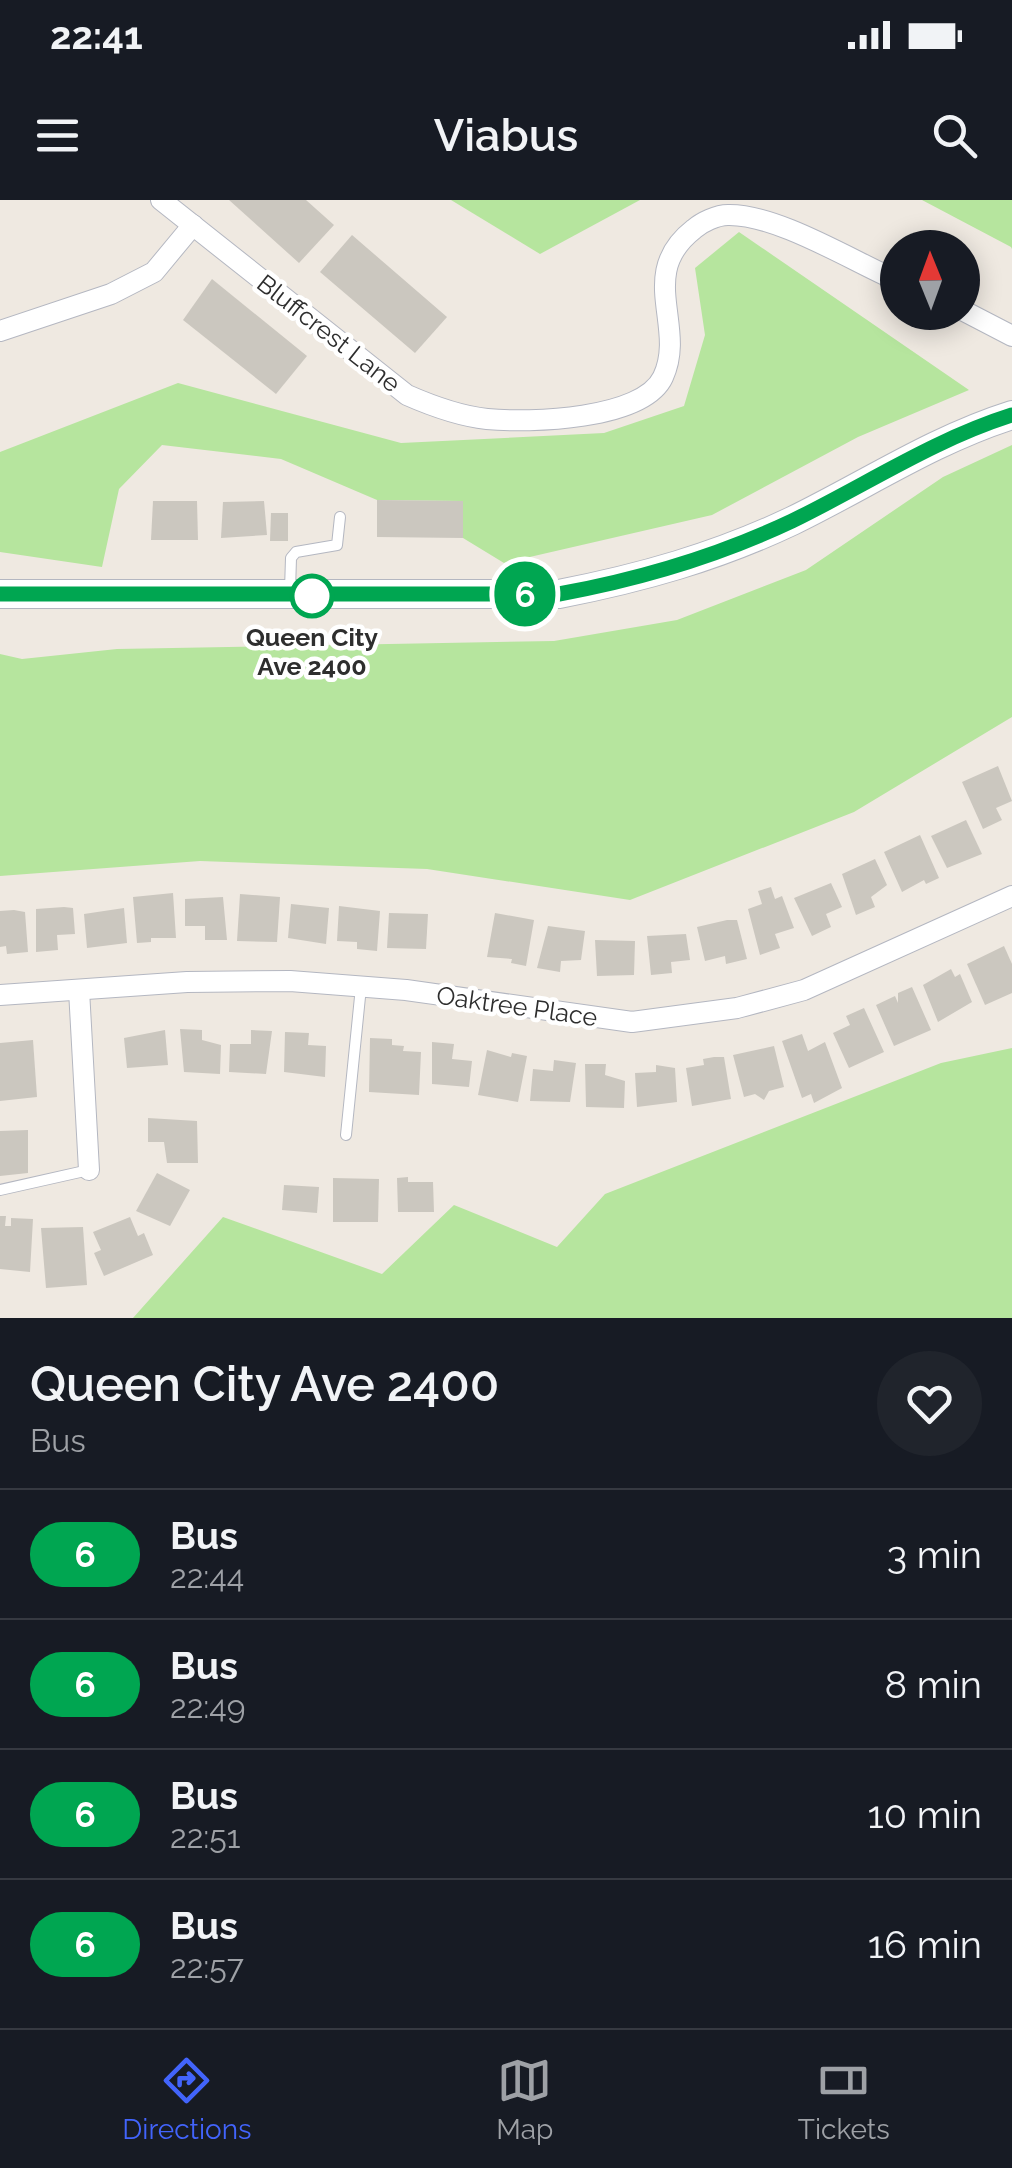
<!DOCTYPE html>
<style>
:root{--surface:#171b24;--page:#20242c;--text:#f1f3f6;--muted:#9ea1a6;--line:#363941;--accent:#4264fb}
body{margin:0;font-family:Raleway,sans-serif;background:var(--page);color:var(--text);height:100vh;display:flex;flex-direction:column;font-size:38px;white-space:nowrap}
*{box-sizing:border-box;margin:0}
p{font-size:32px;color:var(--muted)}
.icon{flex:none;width:55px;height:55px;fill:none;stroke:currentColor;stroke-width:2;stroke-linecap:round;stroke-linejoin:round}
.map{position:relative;height:1118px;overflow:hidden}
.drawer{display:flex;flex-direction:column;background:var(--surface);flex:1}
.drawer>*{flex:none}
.badge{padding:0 20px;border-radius:32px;font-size:35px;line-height:65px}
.needle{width:65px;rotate:359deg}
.tools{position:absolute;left:880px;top:30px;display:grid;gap:20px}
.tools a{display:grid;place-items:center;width:100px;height:100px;border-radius:50%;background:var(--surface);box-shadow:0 5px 25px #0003;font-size:50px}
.map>.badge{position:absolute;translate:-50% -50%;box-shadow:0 0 0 5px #fff}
.round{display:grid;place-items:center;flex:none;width:105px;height:105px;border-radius:52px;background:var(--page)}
.head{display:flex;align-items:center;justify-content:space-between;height:170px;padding:0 30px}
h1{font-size:48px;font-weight:600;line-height:75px}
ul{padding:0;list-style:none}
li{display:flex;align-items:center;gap:30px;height:130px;padding:0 30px;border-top:2px solid var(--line)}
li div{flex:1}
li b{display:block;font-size:38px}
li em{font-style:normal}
li .badge{min-width:110px;font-weight:700;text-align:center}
.status{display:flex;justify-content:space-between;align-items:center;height:70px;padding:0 50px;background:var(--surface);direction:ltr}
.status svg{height:28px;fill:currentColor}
header{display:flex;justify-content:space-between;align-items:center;height:130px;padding:0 30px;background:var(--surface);font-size:45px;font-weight:600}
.dock{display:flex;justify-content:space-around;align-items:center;height:140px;border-top:2px solid var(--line);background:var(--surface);font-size:28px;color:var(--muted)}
.dock a{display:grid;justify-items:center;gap:5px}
.dock .active{color:var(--accent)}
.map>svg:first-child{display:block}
.green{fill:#b6e59e}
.building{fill:#cbc7bf}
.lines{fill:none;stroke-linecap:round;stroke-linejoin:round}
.lane-casing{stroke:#b4b7c1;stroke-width:12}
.street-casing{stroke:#b4b7c1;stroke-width:22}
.secondary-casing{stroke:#b4b7c1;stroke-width:30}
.lane{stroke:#fff;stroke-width:10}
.street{stroke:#fff;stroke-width:20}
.secondary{stroke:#fff;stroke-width:28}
.line-casing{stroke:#fff;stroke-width:22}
.line{stroke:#00a651;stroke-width:15}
.stop-dot{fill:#fff;stroke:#00a651;stroke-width:5}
.labels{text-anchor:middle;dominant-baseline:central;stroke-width:9;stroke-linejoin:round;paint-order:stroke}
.street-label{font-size:25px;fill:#2e2e2e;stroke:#fff}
.stop-label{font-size:25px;font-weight:bold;fill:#2e2e2e;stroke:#fff}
</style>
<div class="status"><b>22:41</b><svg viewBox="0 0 49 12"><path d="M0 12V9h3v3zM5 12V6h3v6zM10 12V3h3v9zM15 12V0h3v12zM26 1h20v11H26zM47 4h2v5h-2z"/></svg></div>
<header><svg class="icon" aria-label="menu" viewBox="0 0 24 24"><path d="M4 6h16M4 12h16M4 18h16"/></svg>Viabus<svg class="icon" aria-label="search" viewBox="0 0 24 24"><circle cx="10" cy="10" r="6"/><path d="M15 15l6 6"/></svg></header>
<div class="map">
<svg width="1012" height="1118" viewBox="0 0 1012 1118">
<rect width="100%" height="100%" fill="#efe9e1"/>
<g class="green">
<polygon points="451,0 640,0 540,54"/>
<polygon points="922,0 1012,0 1012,49 1011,47"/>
<polygon points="739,32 969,190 858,237 712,315 504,363 463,338 463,301 377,300 281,259 162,245 119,289 102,367 0,352 0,252 178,183 401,243 604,233 684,206 705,135 695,68"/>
<polygon points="1012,245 1012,517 854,612 630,700 427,669 200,661 0,676 0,454 22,459 117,449 554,441 677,420 806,370 943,277"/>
<polygon points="1012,848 1012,1118 133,1118 223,1017 382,1074 454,1005 557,1047 605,994 941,863"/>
</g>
<g class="building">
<polygon points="229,0 306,0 334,25 299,63"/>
<polygon points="352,35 447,117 415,153 320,72"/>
<polygon points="212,79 307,156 276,194 183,120"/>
<polygon points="377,300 463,301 463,338 377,337"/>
<polygon points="153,301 197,301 198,340 151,340"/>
<polygon points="264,301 267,335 221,338 223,302"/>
<polygon points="271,313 288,313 288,341 270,341"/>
<polygon points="998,566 1012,601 996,608 1002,620 983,629 962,582"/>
<polygon points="966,620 982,654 947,668 931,636"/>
<polygon points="920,635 939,678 926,684 924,680 902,692 884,652"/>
<polygon points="875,659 887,685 871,697 875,707 856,715 842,674"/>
<polygon points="831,683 842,707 826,714 831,727 812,736 794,698"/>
<polygon points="771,687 775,699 782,696 794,728 775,734 780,748 760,755 748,709 762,704 758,691"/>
<polygon points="173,693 176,738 151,738 151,742 137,743 133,697"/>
<polygon points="240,694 280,697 277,742 237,741"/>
<polygon points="223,697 227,740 205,740 205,726 185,726 185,699"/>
<polygon points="291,704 329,708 326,744 288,738"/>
<polygon points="339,706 380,711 377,751 357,749 357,742 337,741"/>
<polygon points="64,707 73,708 75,734 57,735 58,750 36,752 36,709"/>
<polygon points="124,708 127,743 87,748 84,714"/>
<polygon points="14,710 25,712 28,752 7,754 6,746 0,747 0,711"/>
<polygon points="389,713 428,714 426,749 387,748"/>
<polygon points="495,713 534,720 526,766 511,763 512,759 487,757"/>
<polygon points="727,720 737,720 747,759 726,764 725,756 705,761 697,727"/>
<polygon points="548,726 585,731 581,760 561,761 560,772 537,768"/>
<polygon points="686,734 690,760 671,762 672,773 651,775 647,736"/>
<polygon points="595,740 635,741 634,775 597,776"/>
<polygon points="1004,746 1012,764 1012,793 985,805 967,764"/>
<polygon points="951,769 955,777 960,774 972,802 938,822 923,785"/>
<polygon points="912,787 931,830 894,846 876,805 895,796 898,803 898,793"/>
<polygon points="864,808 884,852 849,868 833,833 850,825 846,816"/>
<polygon points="180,829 202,830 202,840 221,845 220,874 184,872"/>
<polygon points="165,830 168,865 127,868 124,838"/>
<polygon points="251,830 272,831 266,874 229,872 230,844 251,844"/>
<polygon points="285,832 309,833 308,845 326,846 325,877 284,872"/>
<polygon points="802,834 808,851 825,842 842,888 814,903 811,894 802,898 782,841"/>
<polygon points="370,838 392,839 392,845 404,846 403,851 421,852 419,895 369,892"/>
<polygon points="33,840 37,897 0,901 0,843"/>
<polygon points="432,842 454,844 452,859 472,861 469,887 432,884"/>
<polygon points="774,846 784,887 769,891 764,900 755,894 744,897 733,855"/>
<polygon points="487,850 511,857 512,853 527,856 518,902 478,895"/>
<polygon points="714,857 724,857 731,899 692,906 686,868 704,865 703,859"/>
<polygon points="554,860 576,863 570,902 530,901 533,869 553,871"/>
<polygon points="585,864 606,864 605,875 625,881 624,908 586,907"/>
<polygon points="656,865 675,868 677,902 637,907 635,873 656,872"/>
<polygon points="148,918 197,921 198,963 167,963 164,942 148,942"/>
<polygon points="28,930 28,973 0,976 0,931"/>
<polygon points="157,973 190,990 170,1026 136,1011"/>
<polygon points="408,977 408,982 433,982 434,1012 398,1012 397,978"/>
<polygon points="333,978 379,979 378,1022 333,1022"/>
<polygon points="284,985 319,987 317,1013 282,1010"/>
<polygon points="0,1016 6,1016 5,1026 11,1026 11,1018 33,1019 30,1072 0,1069"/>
<polygon points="130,1017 138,1036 144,1033 153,1055 104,1076 94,1053 101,1050 93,1032"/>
<polygon points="83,1027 87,1085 46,1088 41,1028"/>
</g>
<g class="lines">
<defs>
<g id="lane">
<polyline points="290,390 291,358 296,352 337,345 340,317"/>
<polyline points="346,935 361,787"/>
<polyline points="0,990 89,970"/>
</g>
<g id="street">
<path d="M161,0L407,195C432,206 459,216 487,219C529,223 643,220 663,177C687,126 636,74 694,29C702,22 717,15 728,15C777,14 852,61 898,81"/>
<polyline points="962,110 1012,136"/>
<polyline points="0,131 111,94 154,72 193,25"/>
<polyline points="79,790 89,970"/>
<polyline points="0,795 187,782 290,781 406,790 632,822 737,808 804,790 1012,696"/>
</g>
<path id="secondary" d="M0,394H559C641,378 716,357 792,321C866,285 933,240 1012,215"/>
</defs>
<use href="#lane" class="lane-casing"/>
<use href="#street" class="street-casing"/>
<use href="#secondary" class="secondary-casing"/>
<use href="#lane" class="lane"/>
<use href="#street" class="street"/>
<use href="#secondary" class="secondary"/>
</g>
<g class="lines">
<defs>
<path id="line" d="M0,394H559C641,379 716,357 792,321C866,285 933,240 1012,215"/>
</defs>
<use href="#line" class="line-casing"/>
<use href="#line" class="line"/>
</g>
<circle class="stop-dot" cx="312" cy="396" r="20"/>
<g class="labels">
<g class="street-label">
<text transform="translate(329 133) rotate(38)">Bluffcrest Lane</text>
<text transform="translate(517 806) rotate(8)">Oaktree Place</text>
</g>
<g class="stop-label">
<text x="312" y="437">Queen City<tspan x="312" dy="29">Ave 2400</tspan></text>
</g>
</g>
</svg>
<div class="tools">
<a><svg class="needle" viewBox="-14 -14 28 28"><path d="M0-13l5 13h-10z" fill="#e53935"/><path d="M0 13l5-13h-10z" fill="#9ea1a6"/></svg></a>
</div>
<b class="badge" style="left:525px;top:394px;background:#00a651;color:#fff">6</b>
</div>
<section class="drawer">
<div class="head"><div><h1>Queen City Ave 2400</h1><p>Bus</p></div><a class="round"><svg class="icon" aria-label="heart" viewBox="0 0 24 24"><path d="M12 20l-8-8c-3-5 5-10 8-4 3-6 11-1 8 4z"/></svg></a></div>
<ul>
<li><span class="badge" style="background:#00a651;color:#fff">6</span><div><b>Bus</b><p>22:44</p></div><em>3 min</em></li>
<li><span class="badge" style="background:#00a651;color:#fff">6</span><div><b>Bus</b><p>22:49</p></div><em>8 min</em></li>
<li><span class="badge" style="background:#00a651;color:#fff">6</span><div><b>Bus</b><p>22:51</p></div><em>10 min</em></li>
<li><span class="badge" style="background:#00a651;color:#fff">6</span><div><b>Bus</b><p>22:57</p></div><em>16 min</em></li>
</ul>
</section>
<nav class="dock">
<a class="active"><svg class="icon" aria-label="directions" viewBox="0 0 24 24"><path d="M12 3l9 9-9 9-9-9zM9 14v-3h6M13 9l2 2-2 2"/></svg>Directions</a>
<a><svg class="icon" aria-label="map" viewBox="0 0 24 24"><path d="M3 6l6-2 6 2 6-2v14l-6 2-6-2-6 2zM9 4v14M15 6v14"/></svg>Map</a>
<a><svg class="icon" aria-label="tickets" viewBox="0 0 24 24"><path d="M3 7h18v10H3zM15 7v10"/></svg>Tickets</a>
</nav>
